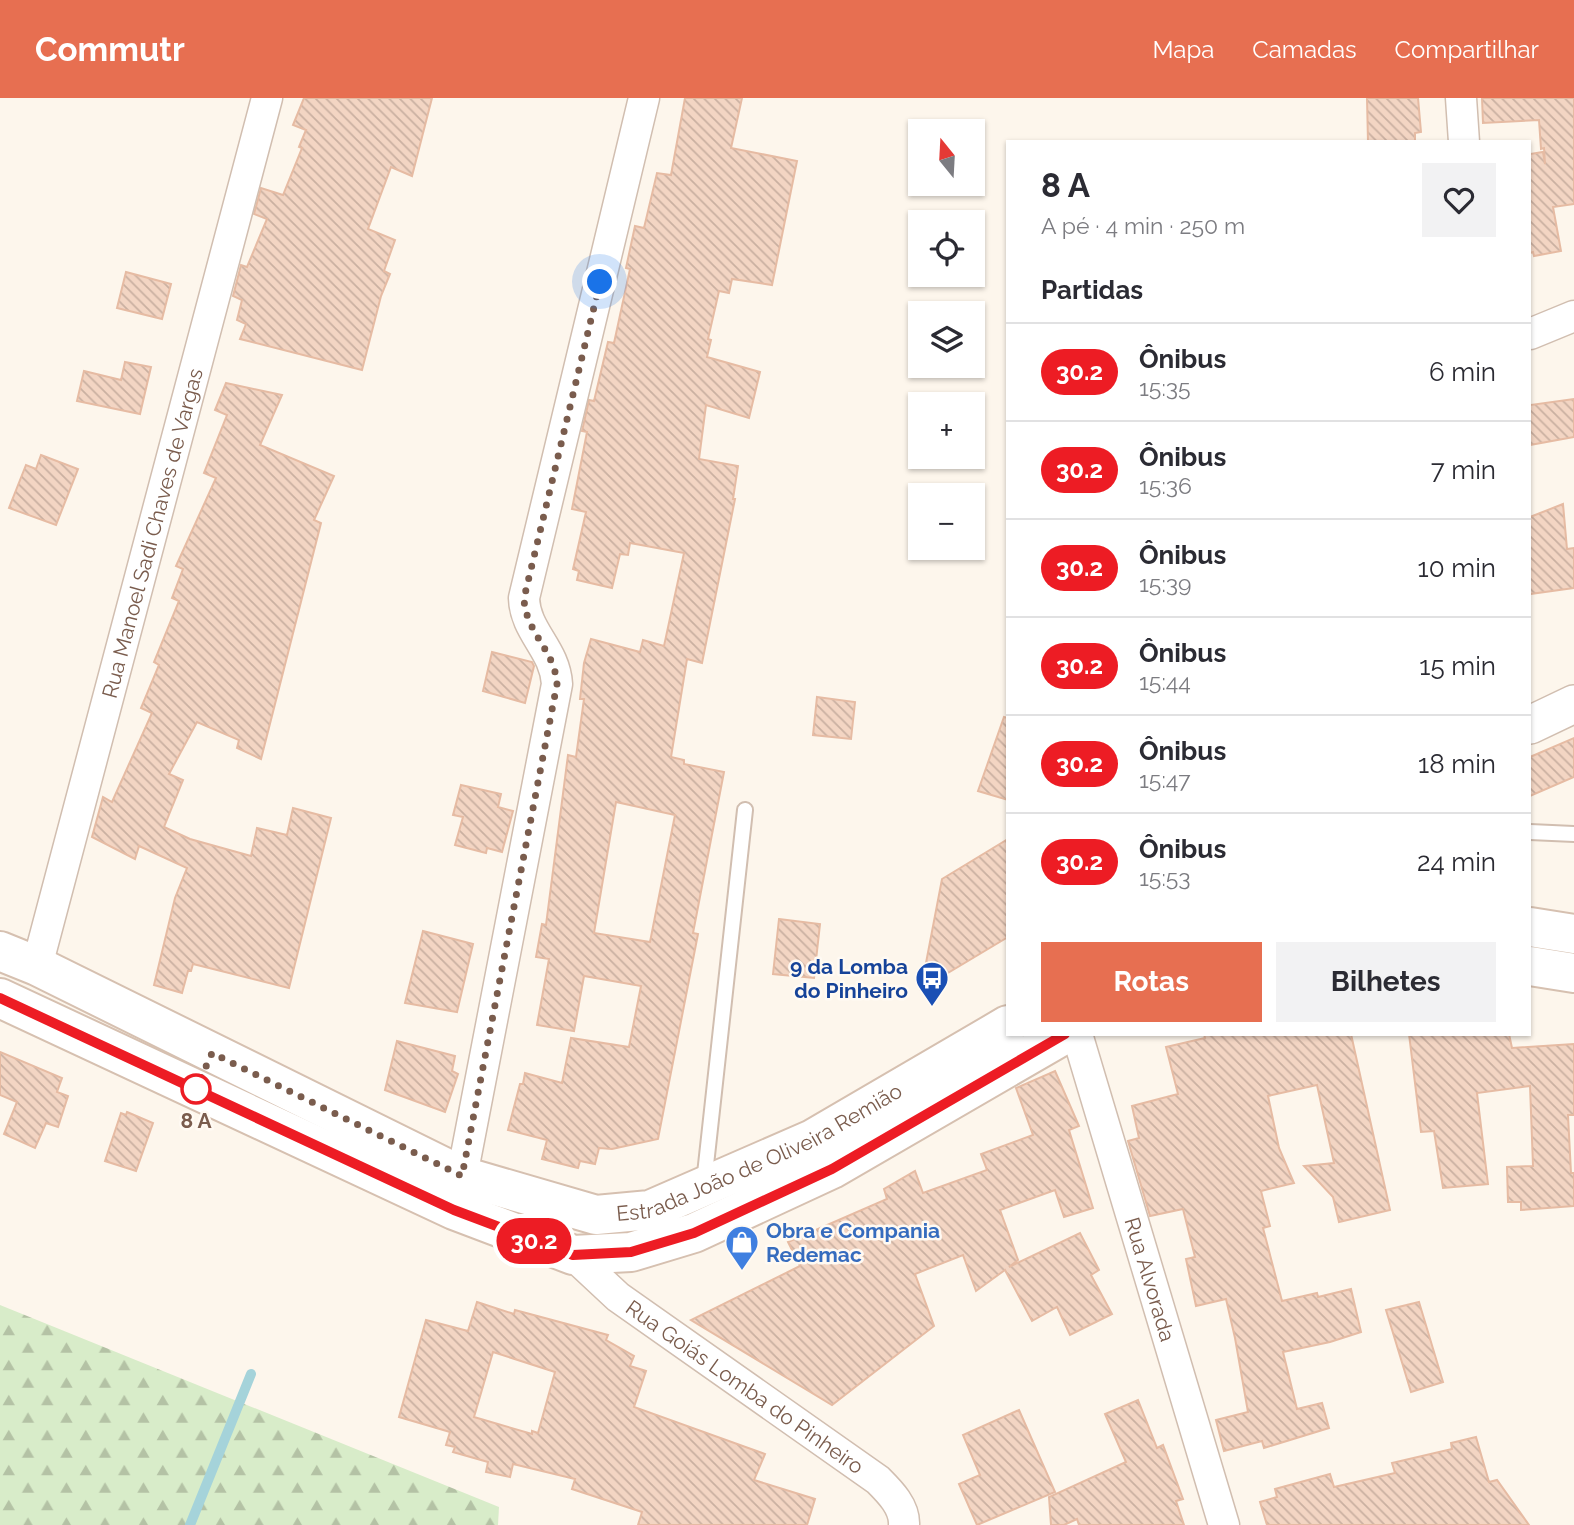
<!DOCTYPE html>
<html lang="pt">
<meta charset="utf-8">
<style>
:root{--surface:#fff;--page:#f2f2f3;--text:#2b2b33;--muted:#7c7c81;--line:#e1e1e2;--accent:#e76f51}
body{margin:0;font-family:Raleway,sans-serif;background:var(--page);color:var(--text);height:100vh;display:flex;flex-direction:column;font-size:26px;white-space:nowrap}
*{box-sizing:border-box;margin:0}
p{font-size:23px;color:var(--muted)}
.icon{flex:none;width:38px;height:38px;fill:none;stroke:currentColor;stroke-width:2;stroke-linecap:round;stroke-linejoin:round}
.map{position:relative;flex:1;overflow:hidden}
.sheet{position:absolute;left:1006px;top:42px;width:525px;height:896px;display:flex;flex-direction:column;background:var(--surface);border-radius:0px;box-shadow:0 2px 5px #0004}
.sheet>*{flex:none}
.badge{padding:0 14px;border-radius:23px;font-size:24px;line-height:46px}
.needle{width:46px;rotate:342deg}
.controls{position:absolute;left:908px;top:21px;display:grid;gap:14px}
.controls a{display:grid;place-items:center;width:77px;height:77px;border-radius:0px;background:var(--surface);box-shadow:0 2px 5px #0004;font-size:35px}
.you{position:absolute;width:35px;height:35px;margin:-18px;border:5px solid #fff;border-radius:50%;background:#1a73e8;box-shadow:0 0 0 10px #1a73e833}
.map>.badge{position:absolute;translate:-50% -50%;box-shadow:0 0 0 4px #fff}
h2{padding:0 35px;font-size:26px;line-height:63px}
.round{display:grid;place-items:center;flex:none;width:74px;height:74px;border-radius:0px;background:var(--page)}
.head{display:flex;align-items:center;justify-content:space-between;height:119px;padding:0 35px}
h1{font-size:33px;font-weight:700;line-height:52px}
.button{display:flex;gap:14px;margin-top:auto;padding:14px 35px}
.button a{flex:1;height:80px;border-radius:0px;background:var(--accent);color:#fff;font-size:28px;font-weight:700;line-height:80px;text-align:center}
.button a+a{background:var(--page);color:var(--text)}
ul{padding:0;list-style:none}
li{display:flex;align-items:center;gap:21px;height:98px;padding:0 35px;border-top:2px solid var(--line)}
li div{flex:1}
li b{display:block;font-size:26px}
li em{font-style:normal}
li .badge{min-width:77px;font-weight:700;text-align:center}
header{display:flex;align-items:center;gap:42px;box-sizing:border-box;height:98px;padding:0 35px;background:var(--accent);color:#fff}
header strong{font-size:33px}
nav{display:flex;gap:38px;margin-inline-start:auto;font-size:24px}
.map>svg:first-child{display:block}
.forest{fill:url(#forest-firs)}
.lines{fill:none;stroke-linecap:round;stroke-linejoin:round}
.stream{stroke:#a5d3da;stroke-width:10}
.building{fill:url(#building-back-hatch);stroke:#e6bba3;stroke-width:2;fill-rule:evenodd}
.service-casing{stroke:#d1beb0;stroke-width:18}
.minor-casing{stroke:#d1beb0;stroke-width:33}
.tertiary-casing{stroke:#d1beb0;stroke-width:40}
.secondary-casing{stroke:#d6c0b0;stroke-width:42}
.service{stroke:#fff;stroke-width:14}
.minor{stroke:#fff;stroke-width:30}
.tertiary{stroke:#fff;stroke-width:37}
.secondary{stroke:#fff;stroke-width:38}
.line-casing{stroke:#fff;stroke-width:16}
.line{stroke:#ed1c24;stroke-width:10}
.walk{stroke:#7a5c4d;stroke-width:7;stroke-dasharray:0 12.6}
.stop-dot{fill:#fff;stroke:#ed1c24;stroke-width:3.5}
.labels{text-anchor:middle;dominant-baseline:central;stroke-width:5;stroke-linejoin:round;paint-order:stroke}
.street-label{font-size:21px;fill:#7a5c4d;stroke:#fffaf3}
.transit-label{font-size:21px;font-weight:bold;fill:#164399;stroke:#fffaf3;text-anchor:end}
.stop-label{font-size:21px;font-weight:bold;fill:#7a5c4d;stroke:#fffaf3}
.shop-label{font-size:21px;font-weight:bold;fill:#366cbe;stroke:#fffaf3;text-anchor:start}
</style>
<header>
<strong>Commutr</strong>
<nav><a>Mapa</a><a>Camadas</a><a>Compartilhar</a></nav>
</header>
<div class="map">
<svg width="1574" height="1427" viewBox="0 0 1574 1427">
<defs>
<pattern id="forest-firs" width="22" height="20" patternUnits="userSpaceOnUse" patternTransform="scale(1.75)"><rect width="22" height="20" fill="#d8ecc9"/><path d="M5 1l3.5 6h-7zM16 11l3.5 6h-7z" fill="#b4c2a5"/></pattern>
<pattern id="building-back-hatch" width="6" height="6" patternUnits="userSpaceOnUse" patternTransform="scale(1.75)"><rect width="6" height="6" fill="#f3d5c3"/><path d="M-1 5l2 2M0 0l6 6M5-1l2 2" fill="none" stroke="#cab0a1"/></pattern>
</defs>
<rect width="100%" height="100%" fill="#fdf6ec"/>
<polygon class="forest" points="0,1207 499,1409 498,1427 0,1427"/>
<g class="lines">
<polyline class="stream" points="190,1427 251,1276"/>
</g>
<g class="building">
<polygon points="304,0 432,0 412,78 391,69 368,131 395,142 384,173 390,176 381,198 362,272 240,241 246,226 237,222 242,202 233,198 241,167 247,169 267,121 254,116 261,90 283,97 302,50 299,49 306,32 293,27"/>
<path d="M685,0H742L731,50L797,63L772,187L732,181L729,195L719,193L708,241L711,242L707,259L760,274L749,320L706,307L699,361L738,368L733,401H735L702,565L687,561L671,659L684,662V666L724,674L693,835L698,836L658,1041L612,1051L599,1050L595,1066L580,1063L578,1070L542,1061L547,1042L508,1032L520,986H523L525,975L562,985L571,940L629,949L641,888L584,878L574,933L537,927L549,861L536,859L542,826L546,827L568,657L576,659L584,601H580L584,565L591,541L640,554L643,542L664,548L684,455L630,445L628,457L620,456L612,490L577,482L579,473L573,471L586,414L572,411L587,334L582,333L589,302L594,303L608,244L614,245L630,171L626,170L635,128L644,130L657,75L671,77ZM616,704L675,717L650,844L594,835Z"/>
<polygon points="1367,0 1418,0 1421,34 1415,35 1415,44 1368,44"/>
<polygon points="1482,0 1574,0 1574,106 1553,109 1561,153 1534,158 1533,154 1530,155 1530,56 1543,54 1545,66 1544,50 1541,51 1539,22 1483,25"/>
<polygon points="126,174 171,186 162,221 117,210"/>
<polygon points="125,264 151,269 140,316 77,303 84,273 121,282"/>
<polygon points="226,285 282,297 260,347 334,378 314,422 321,425 261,661 237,650 239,642 197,624 169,676 183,682 164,729 190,741 251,758 257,730 287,737 293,710 331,720 289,890 193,866 191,873 188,873 182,895 154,887 175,800 187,770 139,748 135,761 92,739 103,699 112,704 152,615 141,610 159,567 154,564 179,503 172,500 183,471 176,468 216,380 204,375 227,317 215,312"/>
<polygon points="1574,301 1574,339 1530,347 1530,307"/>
<polygon points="41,357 78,371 56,427 9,410 26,367 36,371"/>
<polygon points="1563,406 1567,451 1574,450 1574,490 1530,496 1530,419"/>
<polygon points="492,554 532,564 534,568 525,605 483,593"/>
<polygon points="817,599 855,604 851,641 813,637"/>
<polygon points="1004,619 1008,620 1008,702 978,693"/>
<polygon points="1574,640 1574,679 1530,698 1530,659"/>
<polygon points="461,687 501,696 498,709 513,713 502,754 487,750 486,755 455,747 463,719 453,717"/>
<polygon points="1008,741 1008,839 921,891 942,781"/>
<polygon points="779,821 820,826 814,880 773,876"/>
<polygon points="423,833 473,846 457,914 405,905"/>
<polygon points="1204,936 1351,936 1390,1112 1339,1124 1333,1099 1304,1068 1334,1065 1317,987 1268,998 1279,1050 1294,1085 1261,1093 1270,1128 1263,1130 1282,1203 1317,1195 1318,1199 1351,1191 1361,1234 1330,1244 1283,1254 1297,1311 1322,1305 1329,1330 1264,1350 1262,1343 1224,1353 1216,1322 1248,1314 1235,1240 1226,1201 1196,1208 1186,1161 1195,1159 1183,1111 1150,1118 1128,1043 1139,1040 1132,1008 1178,996 1166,949 1205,940"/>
<polygon points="1409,936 1509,936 1512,950 1574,946 1574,1017 1568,1017 1571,1075 1574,1075 1574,1108 1521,1112 1521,1104 1508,1104 1507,1069 1533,1068 1530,988 1477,995 1488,1086 1443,1090 1434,1033 1421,1034"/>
<polygon points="397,943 455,958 452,973 458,976 445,1014 385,992"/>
<polygon points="0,954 62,980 57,994 68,998 58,1029 46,1025 35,1050 4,1036 17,1004 0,997"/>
<polygon points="1055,973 1079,1028 1069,1032 1093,1110 1064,1119 1055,1092 1000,1112 1018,1162 1009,1169 1080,1135 1099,1172 1091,1177 1112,1216 1070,1237 1057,1209 1032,1223 1005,1172 976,1193 963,1157 915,1176 934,1228 832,1307 691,1222 800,1168 788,1144 887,1101 884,1091 915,1073 923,1095 987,1072 981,1056 1033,1037 1016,990"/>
<polygon points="127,1014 153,1025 136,1073 105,1063 121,1015 126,1017"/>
<path d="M477,1204L514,1216L515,1212L608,1237L606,1242L634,1258L630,1268L646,1273L634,1309L765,1356L754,1382L815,1401L807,1427H638L642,1414L572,1391L575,1381L513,1366L510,1379L486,1374L488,1364L453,1354L455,1349L446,1347L450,1334L399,1319L426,1222L468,1233ZM493,1254L555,1274L538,1335L532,1333V1336L474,1319Z"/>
<polygon points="1419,1204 1443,1284 1411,1294 1386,1212"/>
<polygon points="1138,1302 1157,1350 1163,1347 1183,1401 1176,1403 1184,1427 1079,1427 1077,1421 1064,1427 1051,1427 1049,1399 1126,1364 1105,1316"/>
<polygon points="1019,1312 1055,1394 977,1427 959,1386 980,1377 963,1337"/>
<polygon points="1476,1339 1489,1384 1497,1382 1529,1427 1267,1427 1260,1404 1277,1399 1275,1391 1330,1376 1334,1389 1395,1375 1392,1365 1452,1351 1451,1345"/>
</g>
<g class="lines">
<defs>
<g id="service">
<polyline points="1530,734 1574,736"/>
<polyline points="704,1085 745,712"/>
</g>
<g id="minor">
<polyline points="1461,0 1464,44"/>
<polyline points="1530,236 1574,218"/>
<path id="s1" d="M37,868L267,0"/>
<path id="s2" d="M1077,936L1224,1427"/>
<path d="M462,1078L557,586C555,551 525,534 524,500L644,0"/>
<path id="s3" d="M573,1157L618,1199L878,1382C890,1394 905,1409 904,1427"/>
</g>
<polyline id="tertiary" points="1530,627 1574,606"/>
<g id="secondary">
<polyline points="1530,829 1574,836"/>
<path id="s4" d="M0,853L37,868L462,1078L596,1117L650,1112L813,1041L1008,927"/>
<polyline points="1530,868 1574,875"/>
<polyline points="0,900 454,1112 573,1157 631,1154 694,1135 832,1071 1065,936"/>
</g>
</defs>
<use href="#service" class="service-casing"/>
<use href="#minor" class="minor-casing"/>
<use href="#tertiary" class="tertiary-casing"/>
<use href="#secondary" class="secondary-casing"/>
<use href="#service" class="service"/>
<use href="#minor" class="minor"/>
<use href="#tertiary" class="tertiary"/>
<use href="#secondary" class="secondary"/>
</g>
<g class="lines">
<defs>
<polyline id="line" points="0,900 454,1112 573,1157 631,1154 694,1135 832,1071 1065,936"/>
</defs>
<use href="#line" class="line-casing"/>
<use href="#line" class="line"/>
<path class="walk" d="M196,991L212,955L462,1078L557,586C555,552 525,534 524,500L600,184"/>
</g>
<defs>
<symbol id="bus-pin" viewBox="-11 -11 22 30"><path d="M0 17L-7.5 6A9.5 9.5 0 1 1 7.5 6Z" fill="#1a4fb4" stroke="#fffaf3"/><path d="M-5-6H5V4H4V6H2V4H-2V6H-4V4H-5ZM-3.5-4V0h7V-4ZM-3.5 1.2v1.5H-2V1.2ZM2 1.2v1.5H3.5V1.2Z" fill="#fff"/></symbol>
<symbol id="shop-pin" viewBox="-11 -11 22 30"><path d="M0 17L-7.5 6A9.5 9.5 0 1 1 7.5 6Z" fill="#3f7fe0" stroke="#fffaf3"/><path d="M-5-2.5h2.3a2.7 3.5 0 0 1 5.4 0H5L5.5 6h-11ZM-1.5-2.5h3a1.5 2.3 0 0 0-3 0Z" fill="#fff"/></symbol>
</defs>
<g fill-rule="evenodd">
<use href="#bus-pin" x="913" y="861" width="38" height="52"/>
<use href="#shop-pin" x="723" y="1125" width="38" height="52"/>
</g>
<circle class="stop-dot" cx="196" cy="991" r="14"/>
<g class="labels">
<g class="street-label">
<text stroke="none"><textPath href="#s1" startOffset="448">Rua Manoel Sadi Chaves de Vargas</textPath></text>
<text stroke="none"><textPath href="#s4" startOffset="830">Estrada João de Oliveira Remião</textPath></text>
<text stroke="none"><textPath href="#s2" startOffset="256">Rua Alvorada</textPath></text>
<text stroke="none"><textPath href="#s3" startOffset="217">Rua Goiás Lomba do Pinheiro</textPath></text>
</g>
<g class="transit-label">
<text x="908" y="868">9 da Lomba<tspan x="908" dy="24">do Pinheiro</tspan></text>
</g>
<g class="stop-label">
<text x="196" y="1022">8 A</text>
</g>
<g class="shop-label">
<text x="766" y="1132">Obra e Compania<tspan x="766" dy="24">Redemac</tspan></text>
</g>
</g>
</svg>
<div class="controls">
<a><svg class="needle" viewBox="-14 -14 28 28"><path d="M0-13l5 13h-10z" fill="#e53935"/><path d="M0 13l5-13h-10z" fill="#7c7c81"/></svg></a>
<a><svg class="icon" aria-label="locate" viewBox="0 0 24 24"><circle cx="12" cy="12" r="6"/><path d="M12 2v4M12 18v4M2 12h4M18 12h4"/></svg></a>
<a><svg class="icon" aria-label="layers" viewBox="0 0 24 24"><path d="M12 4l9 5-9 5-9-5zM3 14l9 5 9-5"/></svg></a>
<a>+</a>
<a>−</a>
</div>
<div class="you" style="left:600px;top:184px"></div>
<b class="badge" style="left:534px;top:1143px;background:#ed1c24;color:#fff">30.2</b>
<section class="sheet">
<div class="head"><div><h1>8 A</h1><p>A pé · 4 min · 250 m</p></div><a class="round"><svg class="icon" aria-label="heart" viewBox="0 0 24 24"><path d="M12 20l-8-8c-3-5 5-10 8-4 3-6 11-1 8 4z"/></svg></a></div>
<h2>Partidas</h2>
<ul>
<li><span class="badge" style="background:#ed1c24;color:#fff">30.2</span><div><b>Ônibus</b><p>15:35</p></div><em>6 min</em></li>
<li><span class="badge" style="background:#ed1c24;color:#fff">30.2</span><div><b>Ônibus</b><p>15:36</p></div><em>7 min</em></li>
<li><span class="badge" style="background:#ed1c24;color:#fff">30.2</span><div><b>Ônibus</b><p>15:39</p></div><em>10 min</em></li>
<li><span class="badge" style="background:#ed1c24;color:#fff">30.2</span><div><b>Ônibus</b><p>15:44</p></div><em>15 min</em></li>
<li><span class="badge" style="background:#ed1c24;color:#fff">30.2</span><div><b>Ônibus</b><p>15:47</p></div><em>18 min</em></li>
<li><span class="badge" style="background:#ed1c24;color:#fff">30.2</span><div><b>Ônibus</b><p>15:53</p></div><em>24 min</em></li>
</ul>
<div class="button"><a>Rotas</a><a>Bilhetes</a></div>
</section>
</div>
